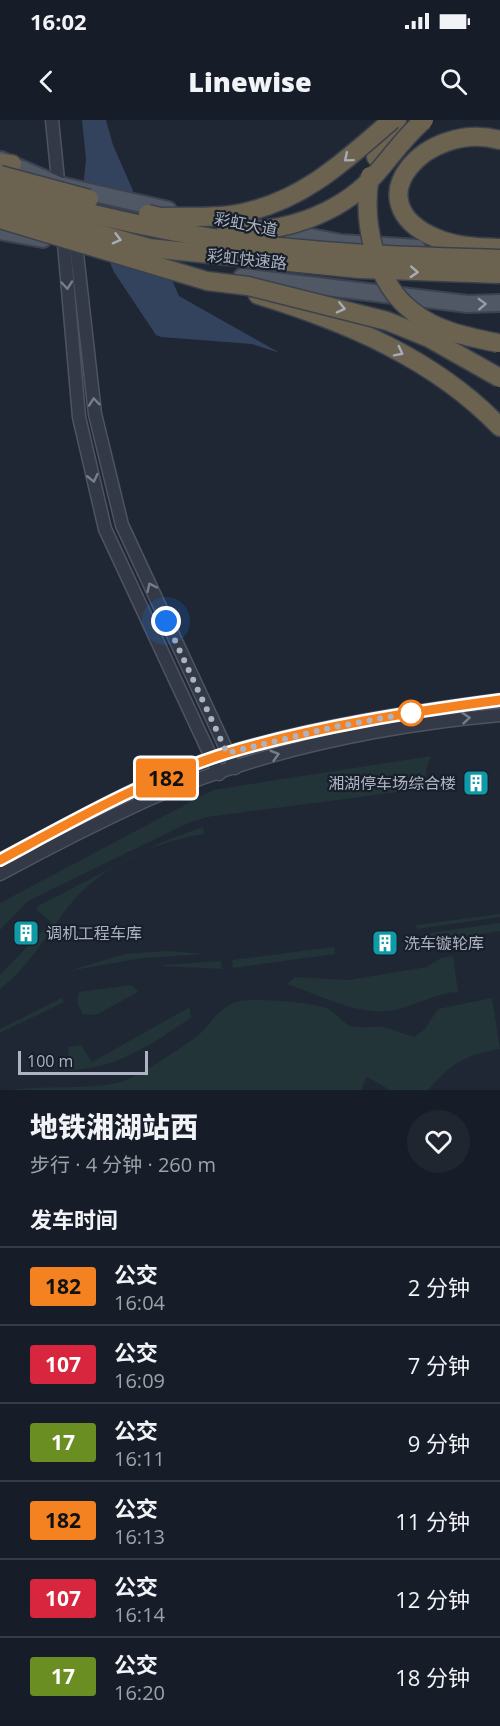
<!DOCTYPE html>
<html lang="zh">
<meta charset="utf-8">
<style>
:root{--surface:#171d28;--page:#202630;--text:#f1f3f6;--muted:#9ea2a8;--line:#363b45}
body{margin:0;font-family:"Open Sans","Noto Sans SC",sans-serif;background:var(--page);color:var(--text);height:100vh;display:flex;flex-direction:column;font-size:22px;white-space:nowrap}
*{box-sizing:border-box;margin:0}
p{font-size:20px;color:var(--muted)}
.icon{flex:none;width:33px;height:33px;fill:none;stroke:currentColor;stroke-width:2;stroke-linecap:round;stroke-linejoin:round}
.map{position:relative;height:970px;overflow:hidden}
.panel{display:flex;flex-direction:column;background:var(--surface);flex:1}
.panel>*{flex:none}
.badge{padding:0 12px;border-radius:4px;font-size:21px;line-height:39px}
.scale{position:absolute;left:18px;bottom:15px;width:130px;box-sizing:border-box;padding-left:6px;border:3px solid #acb4c3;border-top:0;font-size:16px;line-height:21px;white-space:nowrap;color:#acb4c3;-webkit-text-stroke:4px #181f2a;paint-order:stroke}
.you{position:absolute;width:30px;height:30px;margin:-15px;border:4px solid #fff;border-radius:50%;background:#1a73e8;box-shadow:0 0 0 9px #1a73e833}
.map>.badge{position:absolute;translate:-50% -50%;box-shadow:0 0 0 3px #fff}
h2{padding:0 30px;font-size:22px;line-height:54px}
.round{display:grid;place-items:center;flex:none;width:63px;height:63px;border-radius:32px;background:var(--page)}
.overview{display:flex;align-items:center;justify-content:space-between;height:102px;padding:0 30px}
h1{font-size:28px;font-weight:800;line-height:45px}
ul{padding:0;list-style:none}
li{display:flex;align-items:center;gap:18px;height:78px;padding:0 30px;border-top:2px solid var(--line)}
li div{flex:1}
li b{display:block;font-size:22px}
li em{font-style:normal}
li .badge{min-width:66px;font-weight:700;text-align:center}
.status{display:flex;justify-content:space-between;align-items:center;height:42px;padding:0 30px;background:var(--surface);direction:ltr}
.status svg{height:16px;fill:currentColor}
header{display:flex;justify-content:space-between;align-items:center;height:78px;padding:0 30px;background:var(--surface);font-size:27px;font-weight:800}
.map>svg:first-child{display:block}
.green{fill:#223437}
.water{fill:#33425d}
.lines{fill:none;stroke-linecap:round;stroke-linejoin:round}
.minor-casing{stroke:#4d5461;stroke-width:15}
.major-casing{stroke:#3c424f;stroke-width:20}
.highway-casing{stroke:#3a414d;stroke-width:21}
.minor{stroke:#333946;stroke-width:12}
.major{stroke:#505866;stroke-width:16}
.highway{stroke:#6c6250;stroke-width:18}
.highway-bridge-casing{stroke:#3a414d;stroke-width:21;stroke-linecap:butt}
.highway-bridge{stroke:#6c6250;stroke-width:18}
.oneway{stroke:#a6acb8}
.oneway2{stroke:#767d8b}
.oneway3{stroke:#959dac}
.line-casing{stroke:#fff;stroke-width:14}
.line{stroke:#f58220;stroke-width:9}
.walk{stroke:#acb4c3;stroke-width:6;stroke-dasharray:0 10.8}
.stop-dot{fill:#fff;stroke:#f58220;stroke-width:3}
.labels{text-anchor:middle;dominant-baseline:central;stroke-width:4.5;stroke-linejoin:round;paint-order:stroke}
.street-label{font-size:16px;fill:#acb4c3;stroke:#181f2a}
.poi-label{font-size:16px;fill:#acb4c3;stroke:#181f2a;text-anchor:start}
</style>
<div class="status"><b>16:02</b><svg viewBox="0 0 49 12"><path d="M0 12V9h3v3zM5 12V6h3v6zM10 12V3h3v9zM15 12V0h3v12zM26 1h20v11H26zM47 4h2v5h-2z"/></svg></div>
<header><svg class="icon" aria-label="back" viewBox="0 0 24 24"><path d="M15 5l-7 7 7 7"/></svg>Linewise<svg class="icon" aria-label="search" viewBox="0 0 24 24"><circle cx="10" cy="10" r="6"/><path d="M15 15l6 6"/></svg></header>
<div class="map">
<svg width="500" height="970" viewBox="0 0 500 970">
<rect width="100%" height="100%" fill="#1f2735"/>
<g class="green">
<polygon points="431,636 426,649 427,664 414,670 207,697 188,703 28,781 0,810 0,783 213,670"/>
<path d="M203,707L204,714C155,721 99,747 68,787C46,816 29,846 0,869V855L51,802L36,789L40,785L162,722Z"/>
<polygon points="500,794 500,797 417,809 416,805"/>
<polygon points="500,803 500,811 431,822 430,813"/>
<polygon points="334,827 335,834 233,848 232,840"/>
<polygon points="167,831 206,834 143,838 68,851 125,834"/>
<path d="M453,836L458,872C435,873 417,885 395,890C360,897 319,875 287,864L295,857L349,860L427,847L441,838Z"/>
<polygon points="221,841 222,849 162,846 162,845"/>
<polygon points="132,865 138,872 96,895 83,894 77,883 79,872"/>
<polygon points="62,878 64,882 0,913 0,909"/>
<path d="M492,878L500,929C464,935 452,943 428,970H390L367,957L361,970H13C48,965 88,970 121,962C145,953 171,934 192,920C210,908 218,885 240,881C256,878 316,882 330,890C338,894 342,903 351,906C362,909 373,906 383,907C393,909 403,914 414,917L424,910L438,889Z"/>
<path d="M190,887L191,898C153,923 115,950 69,950L68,927L81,925L92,942Z"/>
</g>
<polygon class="water" points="82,0 106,0 113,25 179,176 280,233 252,224 161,217 156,215 114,152 82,77 86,39"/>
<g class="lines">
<defs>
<g id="minor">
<polyline points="52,0 59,70"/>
<polyline points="63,112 79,297 105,409 219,654"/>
<polyline points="75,116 95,294 122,405 235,648"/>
<path d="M0,740C72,702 149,657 227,633C315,606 409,592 500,580"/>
<path d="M0,754C48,728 97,703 147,680C258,631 380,606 500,595"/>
</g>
<g id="major">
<polyline points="1,40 59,65 168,90"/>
<polyline points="270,109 341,123 417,128"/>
<polyline points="0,111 43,119"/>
<polyline points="242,157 468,184 500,183"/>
</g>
<g id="highway">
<path d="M500,20C427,0 351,82 436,118C456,127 479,127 500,128"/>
<polyline points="376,37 397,0"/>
<polyline points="0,43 12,44"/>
<path d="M258,175C346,202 435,239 500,307"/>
</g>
</defs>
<use href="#minor" class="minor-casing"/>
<use href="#major" class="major-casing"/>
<use href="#highway" class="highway-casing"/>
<use href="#minor" class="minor"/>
<use href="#major" class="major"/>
<use href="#highway" class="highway"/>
<defs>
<g id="highway-bridge">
<polyline points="0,55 89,79"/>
<path d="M370,56C362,100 374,162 412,191C436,211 468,217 498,223"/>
<path d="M0,69C101,99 208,122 313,130C375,136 438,137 500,139"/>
<polyline points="0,86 149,128 359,149 500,154"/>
<path d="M148,94L160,97C186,96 217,99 242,93C304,80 346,40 392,0"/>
<polyline points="0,99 207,161 248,166 387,201 429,218 500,258"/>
<path d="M226,108C278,117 339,94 374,56C391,37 405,16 424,0"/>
</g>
</defs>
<use href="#highway-bridge" class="highway-bridge-casing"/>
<use href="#highway-bridge" class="highway-bridge"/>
</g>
<defs><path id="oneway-chevron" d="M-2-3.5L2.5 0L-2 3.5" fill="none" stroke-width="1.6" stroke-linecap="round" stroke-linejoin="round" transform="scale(1.5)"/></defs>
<g class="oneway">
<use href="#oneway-chevron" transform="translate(348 38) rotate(140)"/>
<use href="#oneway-chevron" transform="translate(117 119) rotate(15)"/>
<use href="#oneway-chevron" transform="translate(414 152) rotate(3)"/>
<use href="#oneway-chevron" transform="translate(341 188) rotate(13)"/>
<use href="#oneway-chevron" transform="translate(399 232) rotate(27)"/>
</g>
<g class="oneway2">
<use href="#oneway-chevron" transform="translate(67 165) rotate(85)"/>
<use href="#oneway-chevron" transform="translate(94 282) rotate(-96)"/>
<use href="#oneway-chevron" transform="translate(93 358) rotate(77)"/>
<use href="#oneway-chevron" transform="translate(151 467) rotate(-115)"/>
<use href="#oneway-chevron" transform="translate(466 598) rotate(-5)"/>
<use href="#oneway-chevron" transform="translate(275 635) rotate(-16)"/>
</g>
<use class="oneway3" href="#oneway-chevron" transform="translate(482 184) rotate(-2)"/>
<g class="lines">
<defs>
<path id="line" d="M0,740C71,702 150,657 227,633C314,607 410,592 500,580"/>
</defs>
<use href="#line" class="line-casing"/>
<use href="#line" class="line"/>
<polyline class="walk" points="166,501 227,633 334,607 411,593"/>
</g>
<defs>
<symbol id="building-square" viewBox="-11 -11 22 22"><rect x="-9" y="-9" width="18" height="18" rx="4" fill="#0f9aa8" stroke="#181f2a"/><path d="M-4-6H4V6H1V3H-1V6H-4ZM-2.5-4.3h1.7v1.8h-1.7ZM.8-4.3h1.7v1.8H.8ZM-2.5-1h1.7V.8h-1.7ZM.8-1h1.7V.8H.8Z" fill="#fff"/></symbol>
</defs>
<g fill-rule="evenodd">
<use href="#building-square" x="461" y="648" width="30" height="30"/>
<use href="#building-square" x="11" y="798" width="30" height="30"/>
<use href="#building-square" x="370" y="808" width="30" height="30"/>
</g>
<circle class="stop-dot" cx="411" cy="593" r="12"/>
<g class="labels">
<g class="street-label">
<text transform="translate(246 104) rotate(11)">彩虹大道</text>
<text transform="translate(247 139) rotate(6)">彩虹快速路</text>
</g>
<g class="poi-label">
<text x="456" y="663" text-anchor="end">湘湖停车场综合楼</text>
<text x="46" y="813">调机工程车库</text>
<text x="404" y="823">洗车镟轮库</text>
</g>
</g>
</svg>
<div class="scale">100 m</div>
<div class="you" style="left:166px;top:501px"></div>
<b class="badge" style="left:166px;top:658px;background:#f58220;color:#111">182</b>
</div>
<section class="panel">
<div class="overview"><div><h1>地铁湘湖站西</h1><p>步行 · 4 分钟 · 260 m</p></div><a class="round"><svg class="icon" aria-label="heart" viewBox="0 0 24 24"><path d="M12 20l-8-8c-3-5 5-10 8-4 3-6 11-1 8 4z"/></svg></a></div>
<h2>发车时间</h2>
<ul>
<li><span class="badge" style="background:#f58220;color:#111">182</span><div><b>公交</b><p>16:04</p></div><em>2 分钟</em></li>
<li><span class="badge" style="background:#d7263d;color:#fff">107</span><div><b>公交</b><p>16:09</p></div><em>7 分钟</em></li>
<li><span class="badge" style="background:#6b8e23;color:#fff">17</span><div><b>公交</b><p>16:11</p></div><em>9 分钟</em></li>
<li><span class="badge" style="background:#f58220;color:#111">182</span><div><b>公交</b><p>16:13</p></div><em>11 分钟</em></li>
<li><span class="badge" style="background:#d7263d;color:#fff">107</span><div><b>公交</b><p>16:14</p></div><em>12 分钟</em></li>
<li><span class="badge" style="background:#6b8e23;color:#fff">17</span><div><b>公交</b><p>16:20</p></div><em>18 分钟</em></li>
</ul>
</section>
